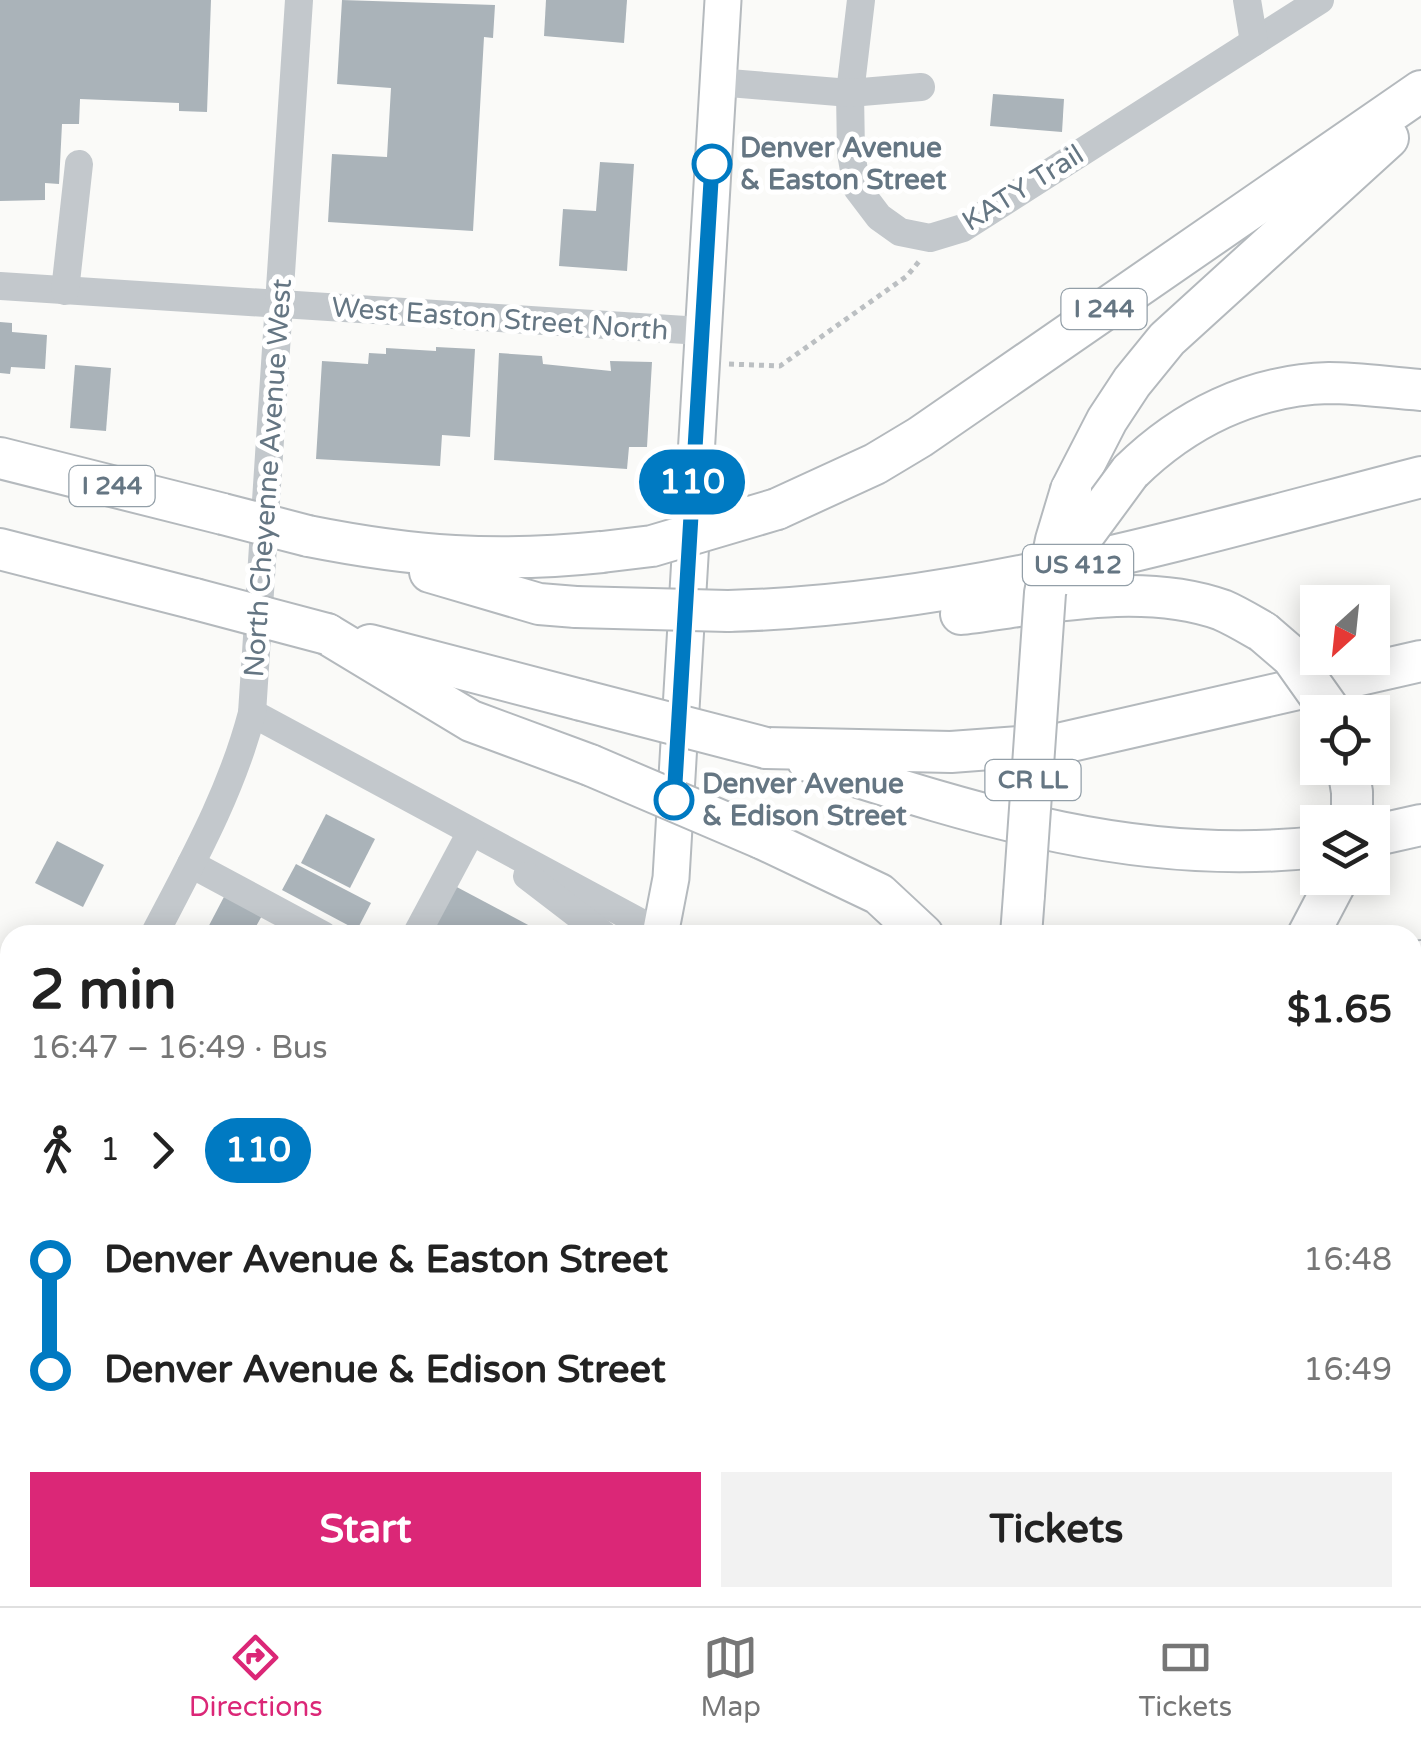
<!DOCTYPE html>
<meta charset="utf-8">
<style>
:root{--surface:#fff;--page:#f2f2f2;--text:#222;--muted:#767676;--line:#e0e0e0;--accent:#db2777}
body{margin:0;font-family:"Varela Round",sans-serif;background:var(--page);color:var(--text);height:100vh;display:flex;flex-direction:column;font-size:38px;white-space:nowrap}
*{box-sizing:border-box;margin:0}
p{font-size:32px;color:var(--muted)}
.icon{flex:none;width:55px;height:55px;fill:none;stroke:currentColor;stroke-width:2;stroke-linecap:round;stroke-linejoin:round}
.map{position:relative;flex:1;overflow:hidden}
.drawer{position:absolute;left:0px;top:925px;width:1422px;height:682px;display:flex;flex-direction:column;background:var(--surface);border-radius:30px 30px 0 0;box-shadow:0 5px 25px #0003}
.drawer>*{flex:none}
.badge{padding:0 20px;border-radius:32px;font-size:35px;line-height:65px}
.needle{width:65px;rotate:207deg}
.tools{position:absolute;left:1300px;top:585px;display:grid;gap:20px}
.tools a{display:grid;place-items:center;width:90px;height:90px;border-radius:0px;background:var(--surface);box-shadow:0 5px 25px #0003;font-size:50px}
.map>.badge{position:absolute;translate:-50% -50%;box-shadow:0 0 0 5px #fff}
.legs{display:flex;align-items:center;gap:15px;height:110px;padding:0 30px;font-size:32px}
.legs p{margin-inline-start:auto}
.head{display:flex;align-items:center;justify-content:space-between;height:170px;padding:0 30px}
h1{font-size:55px;font-weight:700;line-height:75px}
.cta{display:flex;gap:20px;margin-top:auto;padding:20px 30px}
.cta a{flex:1;height:115px;border-radius:0px;background:var(--accent);color:#fff;font-size:40px;font-weight:700;line-height:115px;text-align:center}
.cta a+a{background:var(--page);color:var(--text)}
ul{padding:0 30px;list-style:none}
li{display:flex;align-items:center;gap:35px;height:110px;font-size:38px}
li i{display:grid;place-items:center;width:15px;height:100%;margin:0 12px;background:currentColor}
li i::after{content:'';width:25px;height:25px;margin:-12px;border:8px solid;border-radius:50%;background:var(--surface)}
li p{margin-inline-start:auto}
li:first-child i{background:linear-gradient(#0000 50%,currentColor 0)}
li:last-child i{background:linear-gradient(currentColor 50%,#0000 0)}
.dock{display:flex;justify-content:space-around;align-items:center;height:140px;border-top:2px solid var(--line);background:var(--surface);font-size:28px;color:var(--muted)}
.dock a{display:grid;justify-items:center;gap:5px}
.dock .active{color:var(--accent)}
.map>svg:first-child{display:block}
.building{fill:#aab3b9}
.lines{fill:none;stroke-linecap:round;stroke-linejoin:round}
.major-casing{stroke:#b5babe;stroke-width:39}
.highway-casing{stroke:#b4b9bd;stroke-width:44}
.path{stroke:#bbbfc2;stroke-width:5;stroke-dasharray:5 5;stroke-linecap:butt}
.minor{stroke:#c3c8cc;stroke-width:28}
.major{stroke:#fff;stroke-width:35}
.highway{stroke:#fff;stroke-width:40}
.highway-bridge-casing{stroke:#b4b9bd;stroke-width:44;stroke-linecap:butt}
.highway-bridge{stroke:#fff;stroke-width:40}
.line-1-casing{stroke:#fff;stroke-width:22}
.line-1{stroke:#007ac2;stroke-width:15}
.stop-1-dot{fill:#fff;stroke:#007ac2;stroke-width:5}
.labels{text-anchor:middle;dominant-baseline:central;stroke-width:10;stroke-linejoin:round;paint-order:stroke}
.shield{fill:#fff;stroke:#939fa8;stroke-width:2.5}
.shield-label{font-size:25px;font-weight:bold;fill:#657683}
.stop-label{font-size:28px;font-weight:bold;fill:#657683;stroke:#fff;text-anchor:start}
.street-label{font-size:28px;fill:#657683;stroke:#fff}
</style>
<div class="map">
<svg width="1421" height="1606" viewBox="0 0 1421 1606">
<rect width="100%" height="100%" fill="#fafaf8"/>
<g class="building">
<polygon points="0,0 211,0 207,112 179,111 179,103 80,99 79,124 62,124 59,184 45,183 45,200 0,201"/>
<polygon points="342,0 495,5 493,38 484,37 473,231 328,222 332,154 387,157 391,88 337,84"/>
<polygon points="546,0 627,0 624,43 544,36"/>
<polygon points="993,94 1064,99 1062,132 990,126"/>
<polygon points="600,162 634,164 627,271 559,266 563,209 596,211"/>
<polygon points="0,322 12,323 12,332 47,335 45,369 11,367 10,374 0,373"/>
<polygon points="436,347 475,349 470,437 442,435 440,466 316,459 322,361 368,364 369,353 386,354 386,348 436,351"/>
<polygon points="499,353 542,356 543,364 611,371 610,361 652,362 647,447 629,447 627,469 494,460"/>
<polygon points="75,365 111,368 106,431 70,428"/>
<polygon points="326,814 375,839 350,888 301,863"/>
<polygon points="57,841 104,865 83,907 35,883"/>
<polygon points="296,864 371,903 357,930 282,890"/>
<polygon points="453,885 547,935 454,935 432,923"/>
<polygon points="226,893 264,912 254,930 263,935 204,935"/>
<polygon points="10,1356 10,1397 0,1392 0,1376"/>
<polygon points="0,1409 10,1414 10,1470 0,1464"/>
<polygon points="11,1598 48,1598 43,1606 6,1606"/>
<polygon points="79,1598 176,1598 174,1602 182,1606 75,1606"/>
<polygon points="393,1598 476,1598 492,1606 389,1606"/>
</g>
<g class="lines">
<defs>
<g id="major">
<polyline points="660,935 671,878 723,0"/>
<polyline points="1412,1340 1421,1344"/>
<polyline points="1412,1373 1421,1376"/>
</g>
<g id="highway">
<polyline points="0,458 223,514"/>
<path d="M1130,472C1184,419 1252,385 1329,383C1359,383 1391,388 1421,390"/>
<polyline points="1071,490 1107,420 1132,382 1167,339 1388,138"/>
<polyline points="777,509 875,464 920,437 1421,91"/>
<path d="M308,536C414,557 495,563 602,552"/>
<polyline points="0,549 195,599"/>
<polyline points="430,572 539,604 576,607"/>
<path d="M728,611C966,605 1192,536 1421,477"/>
<path d="M961,614C1044,604 1140,581 1222,610C1236,616 1249,624 1263,632"/>
<polyline points="327,634 471,721 590,765"/>
<polyline points="370,645 581,700"/>
<polyline points="766,748 951,752 1058,744 1421,661"/>
<path d="M808,761C977,815 1137,867 1318,847"/>
<polyline points="1348,768 1352,792 1352,822"/>
<polyline points="1372,836 1421,825"/>
<polyline points="761,838 879,894 923,935"/>
<polyline points="1021,935 1024,895"/>
<polyline points="1308,935 1338,878"/>
<polyline points="1412,968 1421,961"/>
<polyline points="647,1606 650,1598"/>
<polyline points="734,1606 739,1598"/>
<polyline points="822,1606 826,1598"/>
</g>
</defs>
<use href="#major" class="major-casing"/>
<use href="#highway" class="highway-casing"/>
<polyline class="path" points="729,364 780,366 907,276 921,259"/>
<g class="minor">
<polyline points="861,0 850,93 851,153 857,188 879,217 900,232 930,238 963,228 1320,0"/>
<polyline points="1247,0 1254,42"/>
<polyline points="717,82 850,93 921,87"/>
<polyline points="0,286 701,331"/>
<polyline points="65,291 79,164"/>
<polyline points="252,713 660,933"/>
<polyline points="191,864 323,935"/>
<polyline points="527,876 604,935"/>
<path d="M154,935C192,862 231,793 252,713L299,0"/>
<polyline points="416,935 471,832"/>
<polyline points="0,1020 10,1026"/>
<polyline points="1412,1108 1421,1099"/>
<polyline points="0,1227 10,1181"/>
<polyline points="507,1598 520,1604 523,1598"/>
<polyline points="896,1598 910,1606"/>
<polyline points="59,1606 64,1598"/>
<polyline points="321,1606 326,1598"/>
<polyline points="987,1606 991,1598"/>
</g>
<use href="#major" class="major"/>
<use href="#highway" class="highway"/>
<defs>
<g id="highway-bridge">
<polyline points="223,514 308,536"/>
<polyline points="602,552 652,546 777,509"/>
<polyline points="1067,574 1080,540 1130,472"/>
<polyline points="195,599 327,634"/>
<polyline points="576,607 728,611"/>
<polyline points="1263,632 1292,657 1331,712"/>
<polyline points="581,700 766,748"/>
<polyline points="590,765 761,838"/>
<polyline points="1024,895 1045,593 1056,540 1071,490"/>
</g>
</defs>
<use href="#highway-bridge" class="highway-bridge-casing"/>
<use href="#highway-bridge" class="highway-bridge"/>
</g>
<g class="lines">
<defs>
<polyline id="line-1" points="674,800 712,164"/>
</defs>
<use href="#line-1" class="line-1-casing"/>
<use href="#line-1" class="line-1"/>
</g>
<g class="stop-1-dot">
<circle cx="712" cy="164" r="18"/>
<circle cx="674" cy="800" r="18"/>
</g>
<g class="labels">
<g class="shield">
<rect x="1061.5" y="289" width="85" height="40" rx="8"/>
<rect x="69.5" y="466" width="85" height="40" rx="8"/>
<rect x="1023" y="545" width="110" height="40" rx="8"/>
<rect x="985.5" y="760" width="95" height="40" rx="8"/>
</g>
<g class="shield-label">
<text x="1104" y="309">I 244</text>
<text x="112" y="486">I 244</text>
<text x="1078" y="565">US 412</text>
<text x="1033" y="780">CR LL</text>
</g>
<g class="stop-label">
<text x="740" y="148">Denver Avenue<tspan x="740" dy="32">&amp; Easton Street</tspan></text>
<text x="702" y="784">Denver Avenue<tspan x="702" dy="32">&amp; Edison Street</tspan></text>
</g>
<g class="street-label">
<text transform="translate(1023 188) rotate(-32)">KATY Trail</text>
<text transform="translate(500 319) rotate(4)">West Easton Street North</text>
<text transform="translate(268 478) rotate(-86)">North Cheyenne Avenue West</text>
</g>
</g>
</svg>
<div class="tools">
<a><svg class="needle" viewBox="-14 -14 28 28"><path d="M0-13l5 13h-10z" fill="#e53935"/><path d="M0 13l5-13h-10z" fill="#767676"/></svg></a>
<a><svg class="icon" aria-label="locate" viewBox="0 0 24 24"><circle cx="12" cy="12" r="6"/><path d="M12 2v4M12 18v4M2 12h4M18 12h4"/></svg></a>
<a><svg class="icon" aria-label="layers" viewBox="0 0 24 24"><path d="M12 4l9 5-9 5-9-5zM3 14l9 5 9-5"/></svg></a>
</div>
<b class="badge" style="left:692px;top:482px;background:#007ac2;color:#fff">110</b>
<section class="drawer">
<div class="head"><div><h1>2 min</h1><p>16:47 – 16:49 · Bus</p></div><b>$1.65</b></div>
<div class="legs"><svg class="icon" aria-label="walk" viewBox="0 0 24 24"><circle cx="13" cy="4" r="2"/><path d="M13 8l-2 6 4 7M11 14l-3 7M7 12l3-4h3l4 4"/></svg>1<svg class="icon" aria-label="forward" viewBox="0 0 24 24"><path d="M9 5l7 7-7 7"/></svg><b class="badge" style="background:#007ac2;color:#fff">110</b></div>
<ul>
<li><i style="color:#007ac2"></i><b>Denver Avenue &amp; Easton Street</b><p>16:48</p></li>
<li><i style="color:#007ac2"></i><b>Denver Avenue &amp; Edison Street</b><p>16:49</p></li>
</ul>
<div class="cta"><a>Start</a><a>Tickets</a></div>
</section>
</div>
<nav class="dock">
<a class="active"><svg class="icon" aria-label="directions" viewBox="0 0 24 24"><path d="M12 3l9 9-9 9-9-9zM9 14v-3h6M13 9l2 2-2 2"/></svg>Directions</a>
<a><svg class="icon" aria-label="map" viewBox="0 0 24 24"><path d="M3 6l6-2 6 2 6-2v14l-6 2-6-2-6 2zM9 4v14M15 6v14"/></svg>Map</a>
<a><svg class="icon" aria-label="tickets" viewBox="0 0 24 24"><path d="M3 7h18v10H3zM15 7v10"/></svg>Tickets</a>
</nav>
